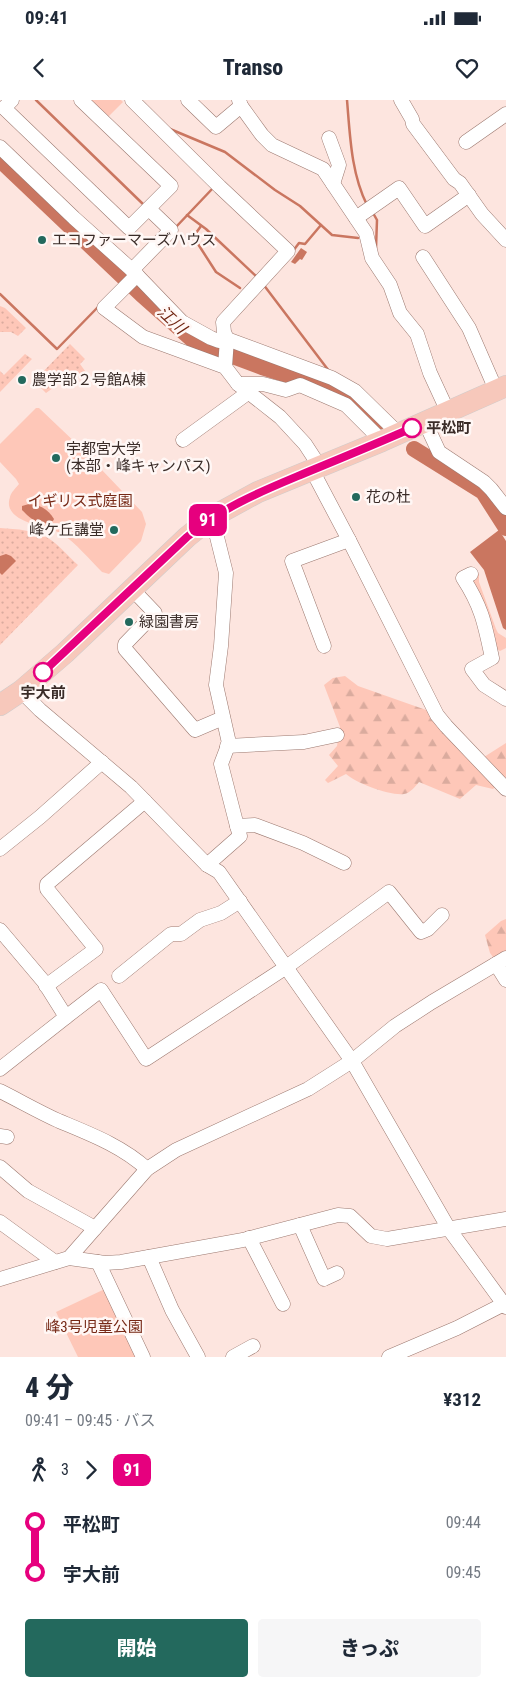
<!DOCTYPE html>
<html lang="ja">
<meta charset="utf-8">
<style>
:root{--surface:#fff;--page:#f6f6f7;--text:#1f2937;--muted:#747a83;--accent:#23695d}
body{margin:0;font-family:"Roboto Condensed","Noto Sans JP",sans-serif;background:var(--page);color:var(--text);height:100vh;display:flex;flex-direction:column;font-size:19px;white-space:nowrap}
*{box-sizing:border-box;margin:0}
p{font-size:16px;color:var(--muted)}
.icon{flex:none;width:28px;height:28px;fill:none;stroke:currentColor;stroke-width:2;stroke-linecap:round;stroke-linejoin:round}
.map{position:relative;height:1257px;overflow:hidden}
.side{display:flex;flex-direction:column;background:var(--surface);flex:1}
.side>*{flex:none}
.badge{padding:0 10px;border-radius:8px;font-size:18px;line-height:32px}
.map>.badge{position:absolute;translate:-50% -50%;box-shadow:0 0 0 2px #fff}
.legs{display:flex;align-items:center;gap:8px;height:55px;padding:0 25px;font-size:16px}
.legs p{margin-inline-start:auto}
.summary{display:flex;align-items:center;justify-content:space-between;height:85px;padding:0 25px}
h1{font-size:28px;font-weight:800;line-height:38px}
.action{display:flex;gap:10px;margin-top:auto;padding:10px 25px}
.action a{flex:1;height:58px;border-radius:5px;background:var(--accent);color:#fff;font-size:20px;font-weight:800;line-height:58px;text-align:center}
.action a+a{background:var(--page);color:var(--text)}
ul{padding:0 25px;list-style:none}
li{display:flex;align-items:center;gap:18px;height:50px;font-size:19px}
li i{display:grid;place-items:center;width:8px;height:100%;margin:0 6px;background:currentColor}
li i::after{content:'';width:12px;height:12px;margin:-6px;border:4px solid;border-radius:50%;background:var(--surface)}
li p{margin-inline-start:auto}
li:first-child i{background:linear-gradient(#0000 50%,currentColor 0)}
li:last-child i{background:linear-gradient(currentColor 50%,#0000 0)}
.status{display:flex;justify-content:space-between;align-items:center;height:35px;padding:0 25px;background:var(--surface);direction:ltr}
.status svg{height:14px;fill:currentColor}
header{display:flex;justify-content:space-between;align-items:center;height:65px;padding:0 25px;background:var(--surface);font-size:22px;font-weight:800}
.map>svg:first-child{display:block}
.grass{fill:url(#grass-dots)}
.forest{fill:url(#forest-firs)}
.park{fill:#fec7b8}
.water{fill:#ca7660}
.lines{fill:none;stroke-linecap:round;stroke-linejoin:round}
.stream{stroke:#ca7660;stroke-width:2.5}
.river{stroke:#ca7660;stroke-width:16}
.minor-casing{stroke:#9c7970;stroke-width:15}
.highway-casing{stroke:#d0cccb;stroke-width:22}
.minor{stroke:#fff;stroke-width:14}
.highway{stroke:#f7c8bb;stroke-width:21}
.line-1-casing{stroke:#fff;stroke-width:11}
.line-1{stroke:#e6007e;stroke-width:8}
.poi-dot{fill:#23695d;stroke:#fff7f5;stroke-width:2}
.stop-1-dot{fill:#fff;stroke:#e6007e;stroke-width:2.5}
.labels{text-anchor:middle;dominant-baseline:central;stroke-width:5;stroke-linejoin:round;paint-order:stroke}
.poi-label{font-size:15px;fill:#3a2c28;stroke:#fff7f5;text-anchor:start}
.stop-label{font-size:15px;font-weight:bold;fill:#3a2c28;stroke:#fff7f5;text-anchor:start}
.park-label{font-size:15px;fill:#762815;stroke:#fff7f5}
.water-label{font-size:16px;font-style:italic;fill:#6c1f0b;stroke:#fff7f5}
</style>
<div class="status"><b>09:41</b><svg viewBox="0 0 49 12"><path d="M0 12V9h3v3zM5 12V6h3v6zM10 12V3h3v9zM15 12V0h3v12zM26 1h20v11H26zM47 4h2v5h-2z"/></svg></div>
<header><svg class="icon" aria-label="back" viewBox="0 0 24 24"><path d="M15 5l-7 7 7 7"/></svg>Transo<svg class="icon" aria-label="heart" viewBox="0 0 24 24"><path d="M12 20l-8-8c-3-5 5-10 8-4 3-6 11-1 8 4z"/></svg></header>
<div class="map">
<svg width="506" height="1257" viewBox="0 0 506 1257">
<defs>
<pattern id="grass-dots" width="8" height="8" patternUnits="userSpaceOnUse" patternTransform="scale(1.25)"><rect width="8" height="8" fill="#fec7b8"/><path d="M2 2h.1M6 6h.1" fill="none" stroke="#daab9e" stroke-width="1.8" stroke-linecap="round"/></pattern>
<pattern id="forest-firs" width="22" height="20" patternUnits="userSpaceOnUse" patternTransform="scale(1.25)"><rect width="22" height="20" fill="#fec7b8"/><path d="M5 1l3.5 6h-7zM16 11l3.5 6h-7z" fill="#daab9e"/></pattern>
</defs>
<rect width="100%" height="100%" fill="#fde5df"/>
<g class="grass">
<polygon points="0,206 5,208 26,228 18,236 11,232 0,232"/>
<polygon points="70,244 85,259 80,264 88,275 84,280 75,275 71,275 46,293 34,281"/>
<polygon points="25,254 32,259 0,292 0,271 4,275"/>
<path d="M0,428C16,429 37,430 51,440C61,447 69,457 78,465L0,545Z"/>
</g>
<g class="forest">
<path d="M345,576L358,586L429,611L473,664L506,643V677L493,689L476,685L460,699L419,682C415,687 410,693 404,694C390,696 356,683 346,674L328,683L325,680L338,666L329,655L337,646L340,627L324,585L333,578Z"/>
<polygon points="506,819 506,875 490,853 485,835 501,821"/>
</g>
<g class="park">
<polygon points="86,0 121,0 123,2 106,19"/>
<path d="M36,308H39L80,347L142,412L146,424L141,441L109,474L102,472C90,460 76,443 62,434C49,426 1,423 10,397C11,392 16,388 19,384L16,379L0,362V344Z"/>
<polygon points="479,474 479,482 496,529 498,533 506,538 506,548 500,551 493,547 471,482 472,478"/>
<polygon points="107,1188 139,1257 78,1257 56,1212"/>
</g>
<g class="water">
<polygon points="301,148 307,152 302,160 300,159 295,164 291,162"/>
<path d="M29,404C40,405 48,409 54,419L53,421C40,428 30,418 22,410V406Z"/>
<polygon points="499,430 506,441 506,530 503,528 484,470 470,452"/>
<polygon points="6,454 11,456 16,461 2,475 0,473 0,456"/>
</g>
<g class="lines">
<g class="stream">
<polyline points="36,0 145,106"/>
<path d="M347,0C350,35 351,73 367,105"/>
<polyline points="170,29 225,52 275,90 300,106 332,135 358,138"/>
<polyline points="373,113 377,120 376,148"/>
<polyline points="187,115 206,129 258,178"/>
<polyline points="201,126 196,133 198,144 216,172 240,188"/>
<polyline points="175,128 214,87"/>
<polyline points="293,151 299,143 305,144 321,125"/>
<polyline points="263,184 329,271"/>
<polyline points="0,194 57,249 98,207"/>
</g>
<g class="river">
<polyline points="0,60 141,194 195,242 262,267 345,293 376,326"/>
<polyline points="414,349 483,392 506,428"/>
</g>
<defs>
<g id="minor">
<polyline points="12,0 4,8 129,128 171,86 81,0"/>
<polyline points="132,0 220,87 288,151 223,222 224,232 227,239 225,267"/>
<polyline points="188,0 216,27 241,6"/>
<polyline points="239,0 241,6 262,35 272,45 323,69 366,133 372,158 390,185 400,213 417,234 430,273 448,312"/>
<polyline points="401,0 412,19 413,24 454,79 460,83 482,114 506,140"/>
<polyline points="329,38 339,65 333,84"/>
<polyline points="466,42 506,14"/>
<polyline points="0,47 74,118 132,170 182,222 211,238 219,241 227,239 332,278 355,291 399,334"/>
<polyline points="356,118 399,88 425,126 469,95"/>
<polyline points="423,157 469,228 496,290"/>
<polyline points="132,170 171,130 149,109"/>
<polyline points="137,175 104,208 143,237 225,267 238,284 280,317 305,344 320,367"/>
<polyline points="238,284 263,284 286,290 300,285 346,305 382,341"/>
<polyline points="425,322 439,352 484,382 491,389 506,408"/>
<polyline points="183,340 249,292"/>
<polyline points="312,370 349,440 437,615 446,626 506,689"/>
<polyline points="212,417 226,473 221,546 216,585 229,643 221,664 237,726 255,725 303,743 344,763"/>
<path d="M471,474L463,478C482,507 485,525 492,558L472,569L484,585L506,599"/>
<polyline points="132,489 155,513 125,544 125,549 195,630 223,618"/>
<polyline points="324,546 292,461 349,440"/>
<polyline points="21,591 40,610 131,687 207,765 219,772 352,961 449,1129 506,1207"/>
<polyline points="227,646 304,642 337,635"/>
<polyline points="0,749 40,717 102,662"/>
<polyline points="207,765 240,736 237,726"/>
<polyline points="0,830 44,882 66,917 101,890 146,959 285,868 389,792 421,832 428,829 442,815"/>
<polyline points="496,864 506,880"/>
<polyline points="119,876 171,834 181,834 200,820 221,813 240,801"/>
<polyline points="46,886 96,849 47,789 47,784 145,701"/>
<polyline points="0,969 66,917"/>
<path d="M0,991C20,1001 39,1012 59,1021C90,1034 122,1046 147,1069"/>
<polyline points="0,1036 7,1037"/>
<polyline points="0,1067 28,1091 95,1128"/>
<polyline points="0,1122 55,1162"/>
<polyline points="300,1125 324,1179 337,1173"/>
<polyline points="249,1138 283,1204"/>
<polyline points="149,1157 172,1210 198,1257"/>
<polyline points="69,1158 105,1163 121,1162 243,1140 338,1115 350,1116 371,1136 387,1139 506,1119"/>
<polyline points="98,1162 143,1257"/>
<polyline points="0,1179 69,1158 147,1069 176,1050 308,989 352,961 395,926 432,902 506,858"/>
<polyline points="233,1257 253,1246"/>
<polyline points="389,1257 457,1228 504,1204"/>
</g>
<polyline id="highway" points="0,605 21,591 65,553 187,437 212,417 258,392 382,341 506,286"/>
</defs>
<use href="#minor" class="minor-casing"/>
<use href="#highway" class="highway-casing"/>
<use href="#minor" class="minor"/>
<use href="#highway" class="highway"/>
</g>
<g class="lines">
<defs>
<path id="line-1" d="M43,572L187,437C225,405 265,390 310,371C344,357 378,343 412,328"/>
</defs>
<use href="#line-1" class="line-1-casing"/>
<use href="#line-1" class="line-1"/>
</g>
<g class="poi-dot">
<circle cx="42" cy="140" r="5"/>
<circle cx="22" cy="280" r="5"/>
<circle cx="56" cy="358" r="5"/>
<circle cx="356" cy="397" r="5"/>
<circle cx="114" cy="430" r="5"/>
<circle cx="129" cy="522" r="5"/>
</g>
<g class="stop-1-dot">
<circle cx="412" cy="328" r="9"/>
<circle cx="43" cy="572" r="9"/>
</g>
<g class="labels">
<g class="poi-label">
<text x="52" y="140">エコファーマーズハウス</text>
<text x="32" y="280">農学部２号館A棟</text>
<text x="66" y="349">宇都宮大学<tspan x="66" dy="17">(本部・峰キャンパス)</tspan></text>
<text x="366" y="397">花の杜</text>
<text x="104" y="430" text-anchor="end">峰ケ丘講堂</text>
<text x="139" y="522">緑園書房</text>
</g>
<g class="stop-label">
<text x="426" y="328">平松町</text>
<text x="43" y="593" text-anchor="middle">宇大前</text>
</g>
<g class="park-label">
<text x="80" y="401">イギリス式庭園</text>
<text x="94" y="1227">峰3号児童公園</text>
</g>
<g class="water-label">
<text transform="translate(172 220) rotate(43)">江川</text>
</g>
</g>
</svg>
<b class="badge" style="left:208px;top:420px;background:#e6007e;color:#fff">91</b>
</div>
<section class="side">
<div class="summary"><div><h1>4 分</h1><p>09:41 – 09:45 · バス</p></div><b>¥312</b></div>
<div class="legs"><svg class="icon" aria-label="walk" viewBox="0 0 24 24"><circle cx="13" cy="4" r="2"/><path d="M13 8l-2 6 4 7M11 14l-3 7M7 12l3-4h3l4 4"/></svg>3<svg class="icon" aria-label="forward" viewBox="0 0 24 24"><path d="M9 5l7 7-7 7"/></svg><b class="badge" style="background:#e6007e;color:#fff">91</b></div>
<ul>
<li><i style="color:#e6007e"></i><b>平松町</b><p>09:44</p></li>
<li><i style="color:#e6007e"></i><b>宇大前</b><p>09:45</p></li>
</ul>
<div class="action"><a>開始</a><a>きっぷ</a></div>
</section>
